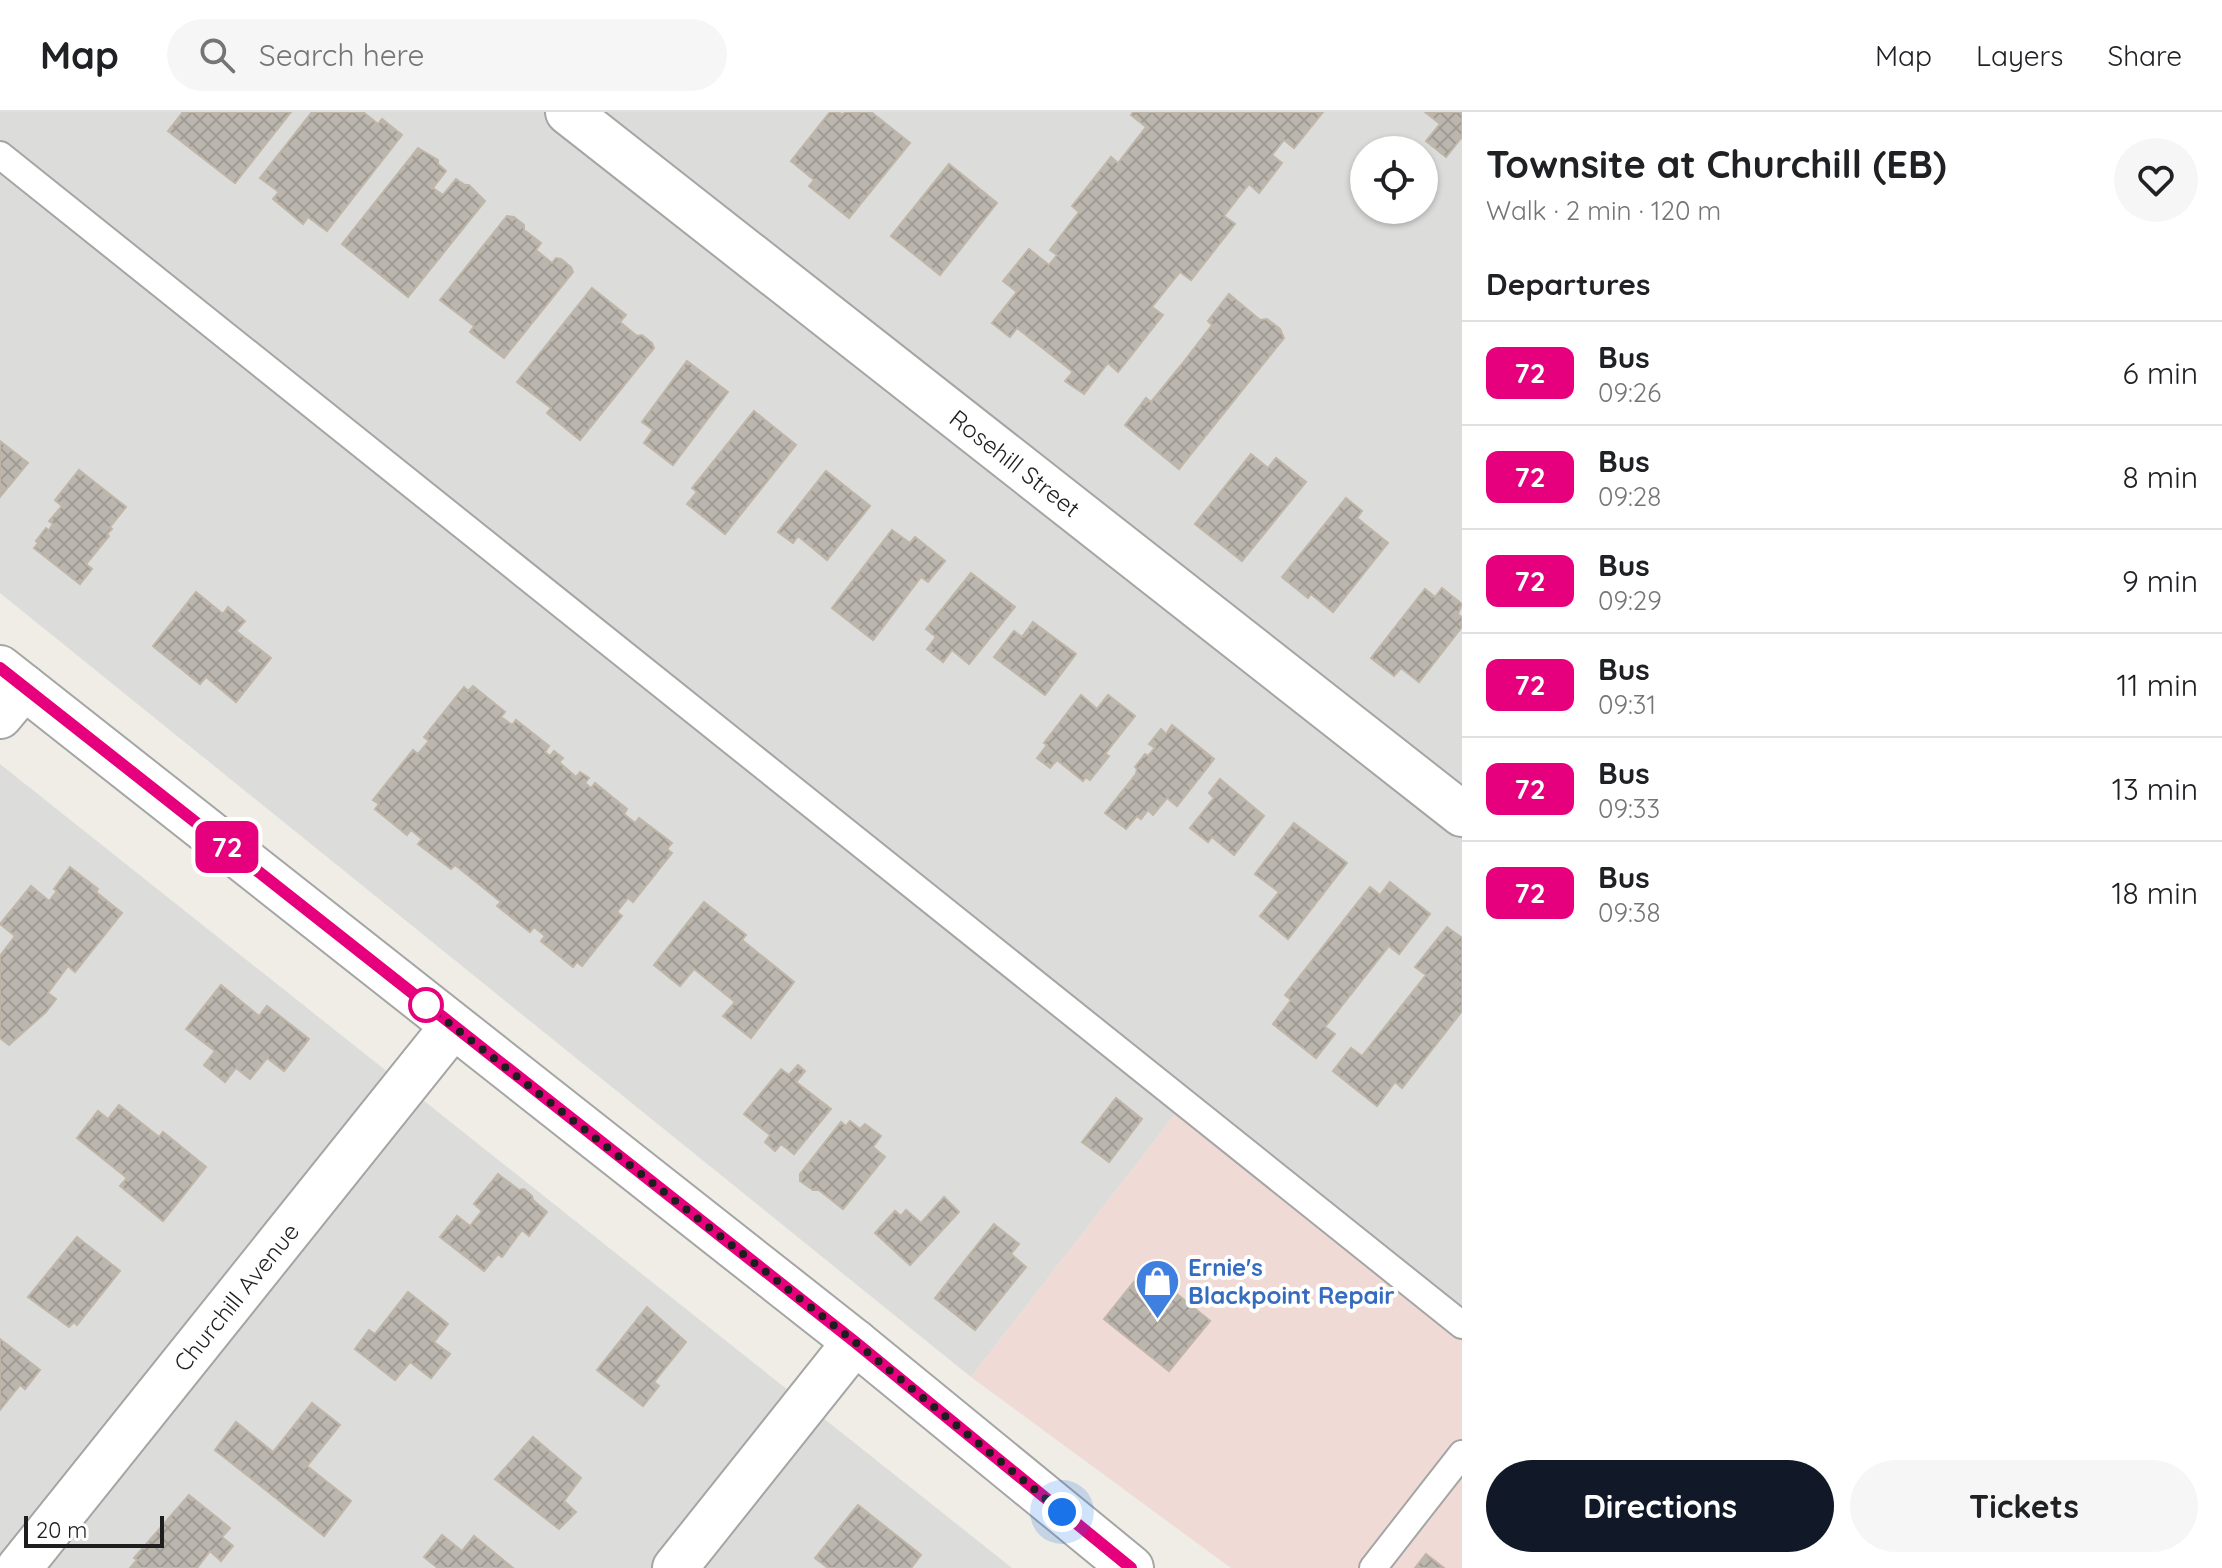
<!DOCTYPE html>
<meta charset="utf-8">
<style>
:root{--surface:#fff;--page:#f6f6f6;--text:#202124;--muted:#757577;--line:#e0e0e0;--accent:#111827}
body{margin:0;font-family:Quicksand,sans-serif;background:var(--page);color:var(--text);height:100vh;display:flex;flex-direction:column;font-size:30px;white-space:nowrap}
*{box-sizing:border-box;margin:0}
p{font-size:26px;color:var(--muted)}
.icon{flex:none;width:44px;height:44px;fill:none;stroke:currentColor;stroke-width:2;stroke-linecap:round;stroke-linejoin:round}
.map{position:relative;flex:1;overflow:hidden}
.panel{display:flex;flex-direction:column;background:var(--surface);width:760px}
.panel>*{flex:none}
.badge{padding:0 16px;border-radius:12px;font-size:28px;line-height:52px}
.controls{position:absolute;left:1350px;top:24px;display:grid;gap:16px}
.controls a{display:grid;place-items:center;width:88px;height:88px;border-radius:50%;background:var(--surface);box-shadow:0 2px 6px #0004;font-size:40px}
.scale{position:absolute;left:24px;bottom:20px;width:140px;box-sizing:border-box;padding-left:8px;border:4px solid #1e1e1e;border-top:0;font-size:22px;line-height:28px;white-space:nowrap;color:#1e1e1e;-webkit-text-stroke:6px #fff;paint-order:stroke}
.you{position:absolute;width:40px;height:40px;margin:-20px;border:6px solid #fff;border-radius:50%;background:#1a73e8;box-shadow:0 0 0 12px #1a73e833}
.map>.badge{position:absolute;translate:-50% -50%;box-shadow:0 0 0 4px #fff}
h2{padding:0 24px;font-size:30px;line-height:72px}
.round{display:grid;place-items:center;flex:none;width:84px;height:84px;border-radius:42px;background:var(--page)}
.summary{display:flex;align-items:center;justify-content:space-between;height:136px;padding:0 24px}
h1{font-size:38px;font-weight:700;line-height:60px}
.button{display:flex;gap:16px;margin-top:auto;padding:16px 24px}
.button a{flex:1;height:92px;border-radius:48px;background:var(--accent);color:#fff;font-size:32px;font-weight:700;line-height:92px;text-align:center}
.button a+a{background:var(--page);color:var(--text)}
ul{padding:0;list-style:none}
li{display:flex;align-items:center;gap:24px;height:104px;padding:0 24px;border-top:2px solid var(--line)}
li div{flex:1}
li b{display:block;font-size:30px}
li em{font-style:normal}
li .badge{min-width:88px;font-weight:700;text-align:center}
header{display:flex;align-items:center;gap:48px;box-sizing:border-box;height:112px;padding:0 40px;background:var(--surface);border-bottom:2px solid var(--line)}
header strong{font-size:38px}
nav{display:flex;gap:44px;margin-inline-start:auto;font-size:28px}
.search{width:560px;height:72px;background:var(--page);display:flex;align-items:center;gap:20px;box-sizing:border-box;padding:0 28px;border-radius:44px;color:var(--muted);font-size:30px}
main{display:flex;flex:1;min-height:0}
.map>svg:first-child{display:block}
.residential{fill:#dcdcdb;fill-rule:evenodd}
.commercial{fill:#efdad5}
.building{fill:url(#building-cross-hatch);stroke:#c0b6a8;stroke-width:2}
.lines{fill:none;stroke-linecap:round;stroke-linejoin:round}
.service-casing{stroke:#a5a5a5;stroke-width:30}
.minor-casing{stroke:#a5a5a5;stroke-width:48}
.tertiary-casing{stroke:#a5a5a5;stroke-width:48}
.service{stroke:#fff;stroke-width:26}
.minor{stroke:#fff;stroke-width:44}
.tertiary{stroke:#fff;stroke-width:44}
.line-casing{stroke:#fff;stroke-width:18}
.line{stroke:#e6007e;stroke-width:12}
.walk{stroke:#1e1e1e;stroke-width:8;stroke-dasharray:0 14.4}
.stop-dot{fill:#fff;stroke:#e6007e;stroke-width:4}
.labels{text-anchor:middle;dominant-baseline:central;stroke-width:8;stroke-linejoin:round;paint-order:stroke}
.street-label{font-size:24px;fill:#1e1e1e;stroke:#fff}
.shop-label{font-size:24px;font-weight:bold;fill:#366cbe;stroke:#fff;text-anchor:start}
</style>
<header>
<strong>Map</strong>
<div class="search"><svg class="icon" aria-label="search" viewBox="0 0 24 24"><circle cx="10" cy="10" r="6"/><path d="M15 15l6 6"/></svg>Search here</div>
<nav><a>Map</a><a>Layers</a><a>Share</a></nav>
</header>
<main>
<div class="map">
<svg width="1462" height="1456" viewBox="0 0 1462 1456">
<defs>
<pattern id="building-cross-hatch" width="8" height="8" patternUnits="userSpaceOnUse" patternTransform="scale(2)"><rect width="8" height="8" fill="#bbb6ae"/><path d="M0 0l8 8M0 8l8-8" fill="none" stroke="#a09c95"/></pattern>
</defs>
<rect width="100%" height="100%" fill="#efede5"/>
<g class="residential">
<path d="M0,0H1462V1217L1180,996L971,1265L0,481ZM1364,38H1424V98H1364Z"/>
<polygon points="0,652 1012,1456 0,1456"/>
</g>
<polygon class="commercial" points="1180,996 1462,1217 1462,1456 1231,1456 971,1265"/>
<g class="building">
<polygon points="183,0 291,0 235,71 168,19"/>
<polygon points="312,0 363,0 378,12 382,7 402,23 327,119 308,105 303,112 273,87 279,80 260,66"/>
<polygon points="830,0 839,0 842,3 845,0 871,0 910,31 849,106 809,74 814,68 791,49"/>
<polygon points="1133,0 1323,0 1294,36 1284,28 1272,43 1282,51 1259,81 1249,72 1224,104 1235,112 1191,168 1180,160 1152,195 1163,203 1118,260 1108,251 1084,282 1065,269 1073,260 1017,216 1010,225 992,211 1017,180 1003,169 1029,137 1049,153 1057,143 1050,138 1079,100 1072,94 1111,45 1118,51 1146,15 1131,3"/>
<polygon points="1425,0 1462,0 1462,25 1446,45 1426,29 1440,12"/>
<polygon points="418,36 438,48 438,52 446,59 433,76 443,83 456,67 465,73 469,73 485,89 408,185 342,132"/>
<polygon points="949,52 997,91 940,163 891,124"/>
<polygon points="507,104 514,105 524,113 524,118 541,131 536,138 552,151 556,146 561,147 571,155 573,160 504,246 470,220 474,214 440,188"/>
<polygon points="592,176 626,203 620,210 637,224 642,223 652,231 654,236 580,328 547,301 551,296 517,270"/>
<polygon points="1229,182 1260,208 1267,207 1280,217 1284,226 1179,357 1125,313 1146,286 1151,290 1182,252 1212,213 1208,209"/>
<polygon points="687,249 728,280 673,353 644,331 653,318 642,310"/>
<polygon points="754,299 796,333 725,422 687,392 697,380 692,376"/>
<polygon points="0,329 28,351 0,385"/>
<polygon points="1251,342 1268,356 1276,346 1306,370 1242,449 1195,412"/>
<polygon points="79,358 126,395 110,415 112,417 107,422 109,424 86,452 92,457 80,472 34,436 38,431 36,429 46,416 49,418 53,412 49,409 62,394 55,388"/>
<polygon points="826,359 870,394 827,448 798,424 793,431 778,420"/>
<polygon points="1346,386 1362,399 1357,406 1388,431 1333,500 1311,482 1308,486 1282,465"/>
<polygon points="892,418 910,431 915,425 945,449 928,470 921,465 873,528 832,496"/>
<polygon points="971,461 1015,495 969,552 952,538 943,550 927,537 936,525 926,517"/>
<polygon points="1442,476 1462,492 1458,502 1462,506 1462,515 1419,570 1401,556 1394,564 1371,546 1425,477 1435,485"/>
<polygon points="196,480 223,502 228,495 245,509 236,519 271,546 236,590 206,565 200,572 153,534"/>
<polygon points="1033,510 1076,542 1045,583 994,545 1014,519 1022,525"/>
<polygon points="473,574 505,600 501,605 512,613 516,608 549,634 545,640 550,644 554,639 563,646 559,650 576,665 580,660 589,666 585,671 591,676 595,671 627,697 624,702 635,711 639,706 672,731 667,737 672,741 633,790 628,786 617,800 622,804 582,854 577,850 573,855 541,829 545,824 534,815 530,820 497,794 501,790 455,753 451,757 418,732 422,727 411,718 407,723 375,697 379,692 373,688 413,638 418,642 429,629 424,625 464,575 468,579"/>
<polygon points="1081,583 1097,597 1108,583 1135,604 1105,642 1109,644 1090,668 1086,665 1083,669 1057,648 1050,656 1037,646 1047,633 1044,631"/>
<polygon points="1172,613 1214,647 1177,694 1167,686 1153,703 1148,698 1141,707 1137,704 1126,717 1105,701 1136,662 1137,657 1135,655 1145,642 1148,644 1155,636 1149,632 1161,617 1166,622"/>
<polygon points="1220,667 1264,704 1234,743 1212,725 1208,730 1190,716 1214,686 1209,681"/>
<polygon points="1294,711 1347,751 1288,827 1260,804 1279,780 1255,762"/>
<polygon points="70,755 98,777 96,780 122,801 75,860 68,854 48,881 56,887 46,900 9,933 0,926 0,844 15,824 0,812 31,774 49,789 57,779 54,777"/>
<polygon points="1390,770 1430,802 1399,842 1389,834 1325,915 1335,922 1316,946 1273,912 1291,888 1285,883 1370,775 1380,783"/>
<polygon points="704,790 746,823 742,828 794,870 751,926 723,904 735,890 694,857 680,874 654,853"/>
<polygon points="1447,815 1462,826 1462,899 1402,976 1395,970 1377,994 1333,959 1351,936 1362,944 1426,863 1415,855"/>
<polygon points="221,873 259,904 267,894 309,927 284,959 267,946 250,967 236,956 225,970 204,953 215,939 186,917"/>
<polygon points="798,953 805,959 796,970 831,997 794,1042 781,1032 775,1039 765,1030 770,1023 744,1002 781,957 789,963"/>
<polygon points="1116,986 1142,1007 1109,1050 1082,1030"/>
<polygon points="119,993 159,1025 163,1020 206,1055 163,1109 120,1074 127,1066 77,1026 98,999 108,1007"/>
<polygon points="850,1009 860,1017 865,1012 881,1024 873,1035 885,1045 843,1097 819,1078 813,1078 800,1069 800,1062 841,1010 846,1014"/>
<polygon points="498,1062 519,1078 524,1077 532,1084 533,1088 547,1100 529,1124 522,1118 502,1145 498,1142 484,1159 440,1125 457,1104 470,1114 482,1099 474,1092"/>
<polygon points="944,1085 959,1100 910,1153 875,1121 895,1099 901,1104 906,1098 921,1111"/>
<polygon points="994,1112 1019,1132 1011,1142 1026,1155 975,1218 935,1186"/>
<polygon points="77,1125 120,1159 77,1213 74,1210 69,1215 28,1185"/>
<polygon points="1145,1156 1210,1209 1169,1259 1104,1207"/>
<polygon points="408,1180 448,1212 434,1230 450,1242 431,1266 410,1250 395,1268 355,1237 369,1218 375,1222"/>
<polygon points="647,1195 686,1230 654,1270 659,1274 643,1294 597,1258"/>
<polygon points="0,1227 40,1258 25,1277 20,1273 0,1298"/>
<polygon points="312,1291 340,1313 307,1354 351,1389 324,1424 215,1338 236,1310 273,1340"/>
<polygon points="533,1325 581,1366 564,1389 576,1400 559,1417 495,1367"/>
<polygon points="189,1383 230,1416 222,1425 233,1434 221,1449 210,1439 197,1456 130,1456 137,1448 134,1446"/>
<polygon points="858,1393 921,1443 911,1456 828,1456 815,1446"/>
<polygon points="442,1423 462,1439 474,1424 513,1456 438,1456 424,1445"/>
<polygon points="1426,1442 1444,1456 1415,1456"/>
</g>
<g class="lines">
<defs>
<g id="service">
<polyline points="0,43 1462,1213"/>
<polyline points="1373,1456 1462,1342"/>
</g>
<g id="minor">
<polyline points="568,0 1462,702"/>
<polyline points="0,604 24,575"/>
<polyline points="19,1456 453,914"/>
<polyline points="675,1456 855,1230"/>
</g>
<polyline id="tertiary" points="0,556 855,1230 1131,1456"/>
</defs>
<use href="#service" class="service-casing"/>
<use href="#minor" class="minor-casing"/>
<use href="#tertiary" class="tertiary-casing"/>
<use href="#service" class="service"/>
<use href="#minor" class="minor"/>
<use href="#tertiary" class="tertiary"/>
</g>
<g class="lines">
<defs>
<polyline id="line" points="0,556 855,1230 1131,1456"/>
</defs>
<use href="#line" class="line-casing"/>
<use href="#line" class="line"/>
<polyline class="walk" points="426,893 855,1230 1062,1400"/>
</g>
<defs>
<symbol id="shop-pin" viewBox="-11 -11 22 30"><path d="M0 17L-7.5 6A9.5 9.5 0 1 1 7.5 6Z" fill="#3f7fe0" stroke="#fff"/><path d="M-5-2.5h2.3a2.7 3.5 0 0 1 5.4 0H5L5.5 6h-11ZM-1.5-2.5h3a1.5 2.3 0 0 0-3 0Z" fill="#fff"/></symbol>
</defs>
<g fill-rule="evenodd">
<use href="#shop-pin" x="1132" y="1144" width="51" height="69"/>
</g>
<circle class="stop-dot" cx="426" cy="893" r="16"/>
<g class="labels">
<g class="street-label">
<text transform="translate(1015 351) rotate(38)">Rosehill Street</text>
<text transform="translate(236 1185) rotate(-51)">Churchill Avenue</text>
</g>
<g class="shop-label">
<text x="1188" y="1155">Ernie's<tspan x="1188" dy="28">Blackpoint Repair</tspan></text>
</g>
</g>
</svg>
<div class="controls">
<a><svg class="icon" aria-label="locate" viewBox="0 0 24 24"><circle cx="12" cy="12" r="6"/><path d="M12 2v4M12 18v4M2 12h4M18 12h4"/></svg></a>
</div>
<div class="scale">20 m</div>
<div class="you" style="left:1062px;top:1400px"></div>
<b class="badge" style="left:227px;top:735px;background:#e6007e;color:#fff">72</b>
</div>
<section class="panel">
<div class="summary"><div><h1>Townsite at Churchill (EB)</h1><p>Walk · 2 min · 120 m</p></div><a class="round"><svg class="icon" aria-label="heart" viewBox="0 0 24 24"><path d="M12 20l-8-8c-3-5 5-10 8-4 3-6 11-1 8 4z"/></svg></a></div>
<h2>Departures</h2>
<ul>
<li><span class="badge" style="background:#e6007e;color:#fff">72</span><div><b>Bus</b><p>09:26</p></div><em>6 min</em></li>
<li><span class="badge" style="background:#e6007e;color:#fff">72</span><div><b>Bus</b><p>09:28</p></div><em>8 min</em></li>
<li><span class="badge" style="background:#e6007e;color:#fff">72</span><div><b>Bus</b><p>09:29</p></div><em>9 min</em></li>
<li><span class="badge" style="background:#e6007e;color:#fff">72</span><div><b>Bus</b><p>09:31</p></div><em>11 min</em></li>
<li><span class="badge" style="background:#e6007e;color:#fff">72</span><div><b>Bus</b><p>09:33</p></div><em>13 min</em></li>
<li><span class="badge" style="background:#e6007e;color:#fff">72</span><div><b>Bus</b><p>09:38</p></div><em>18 min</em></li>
</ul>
<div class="button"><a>Directions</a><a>Tickets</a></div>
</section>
</main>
